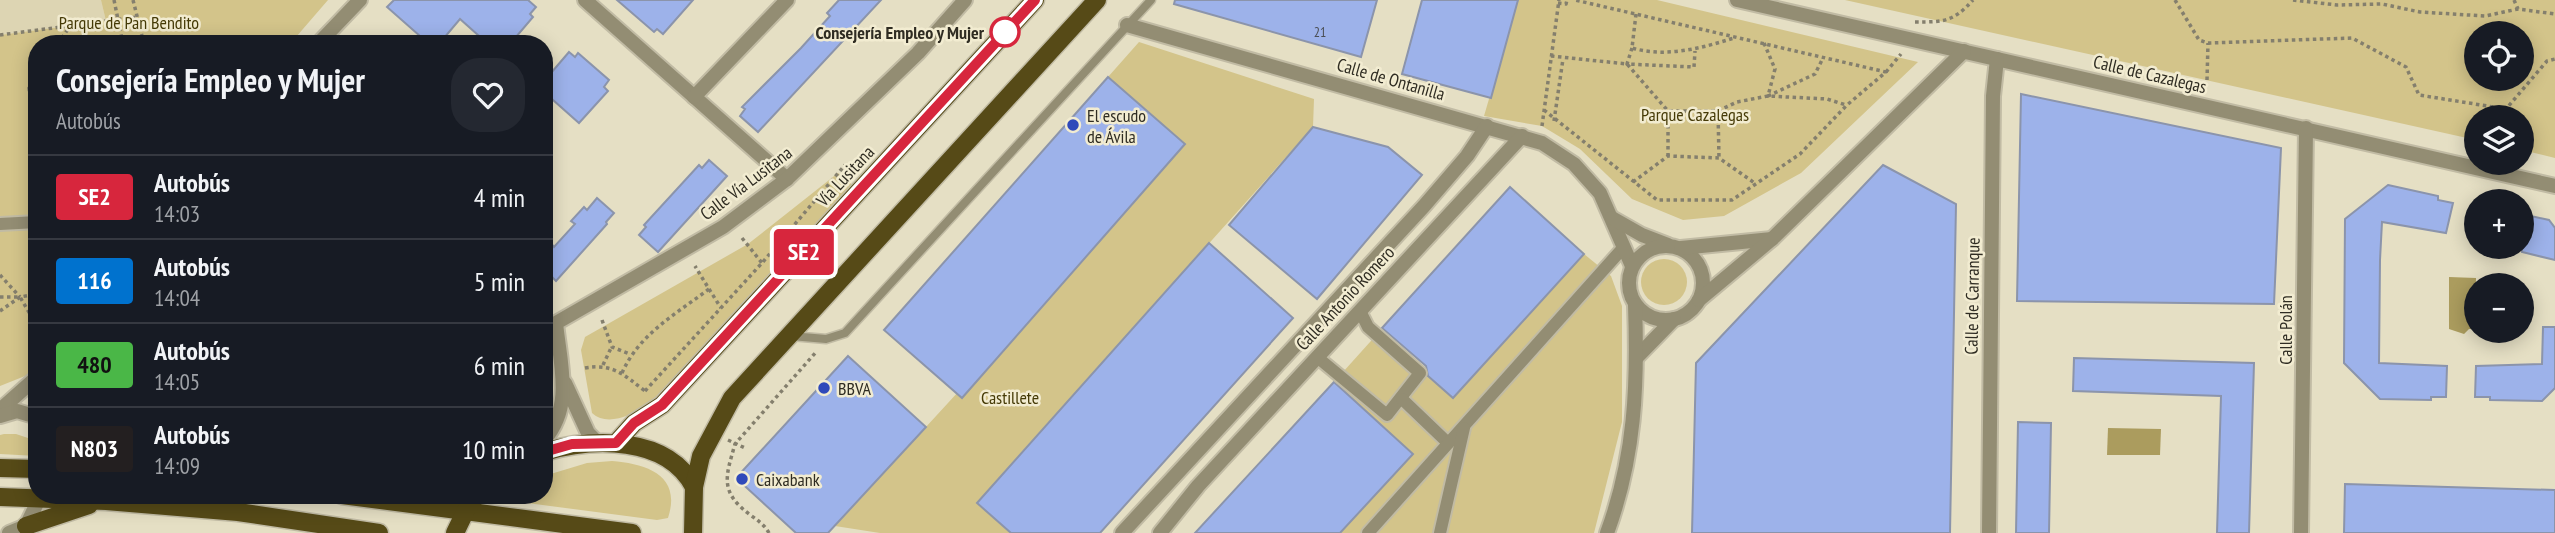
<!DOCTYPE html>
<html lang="es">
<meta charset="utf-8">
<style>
:root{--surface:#171b24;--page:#242831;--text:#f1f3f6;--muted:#9ea1a6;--line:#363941}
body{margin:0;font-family:"PT Sans Narrow",sans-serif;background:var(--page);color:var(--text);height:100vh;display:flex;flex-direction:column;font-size:26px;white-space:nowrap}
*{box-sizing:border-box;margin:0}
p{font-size:23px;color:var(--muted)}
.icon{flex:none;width:38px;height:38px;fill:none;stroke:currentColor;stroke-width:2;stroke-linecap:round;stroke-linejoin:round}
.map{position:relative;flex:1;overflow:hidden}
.drawer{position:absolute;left:28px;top:35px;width:525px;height:469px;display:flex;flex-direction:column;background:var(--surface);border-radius:28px;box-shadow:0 4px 18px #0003}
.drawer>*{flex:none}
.badge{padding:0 14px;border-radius:5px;font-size:24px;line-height:46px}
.fabs{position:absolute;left:2464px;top:21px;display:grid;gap:14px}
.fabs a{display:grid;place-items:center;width:70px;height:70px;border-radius:50%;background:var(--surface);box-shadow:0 4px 18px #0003;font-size:35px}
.map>.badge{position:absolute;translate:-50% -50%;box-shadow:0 0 0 4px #fff}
.round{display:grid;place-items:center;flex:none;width:74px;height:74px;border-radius:28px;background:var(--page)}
.headline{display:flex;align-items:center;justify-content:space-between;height:119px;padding:0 28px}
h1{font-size:33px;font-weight:700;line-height:52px}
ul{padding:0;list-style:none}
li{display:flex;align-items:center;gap:21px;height:84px;padding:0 28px;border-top:2px solid var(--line)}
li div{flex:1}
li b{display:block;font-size:26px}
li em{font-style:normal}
li .badge{min-width:77px;font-weight:700;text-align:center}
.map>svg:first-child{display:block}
.built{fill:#ddd5b3}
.green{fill:#d3c48a;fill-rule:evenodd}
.water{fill:#ab9c5e}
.building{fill:#9db2ea;stroke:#8b94ab;stroke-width:2}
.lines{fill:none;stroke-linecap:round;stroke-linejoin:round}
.service-casing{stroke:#c1bba4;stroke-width:11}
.pedestrian-casing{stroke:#c1bba4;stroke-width:16}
.minor-casing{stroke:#c1bba4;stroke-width:18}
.tertiary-casing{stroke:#c1bba4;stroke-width:18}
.primary-casing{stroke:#c1bba4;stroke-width:21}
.path{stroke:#847f6d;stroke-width:3.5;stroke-dasharray:3.5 3.5;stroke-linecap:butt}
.service{stroke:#938d73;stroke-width:8}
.pedestrian{stroke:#938d73;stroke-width:12}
.minor{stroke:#938d73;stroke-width:14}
.tertiary{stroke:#938d73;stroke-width:14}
.primary{stroke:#564a17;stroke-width:18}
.line-casing{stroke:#fff;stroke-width:16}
.line{stroke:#d7263d;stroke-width:10}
.stop-dot{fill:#fff;stroke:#d7263d;stroke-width:3.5}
.poi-dot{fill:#2f49ba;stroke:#f2ecd1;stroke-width:2.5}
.labels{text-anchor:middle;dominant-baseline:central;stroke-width:5;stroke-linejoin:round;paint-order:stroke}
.number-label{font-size:14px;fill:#4a4e54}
.park-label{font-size:18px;fill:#453a06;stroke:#f2ecd1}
.stop-label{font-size:18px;font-weight:bold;fill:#2f2c22;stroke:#f2ecd1;text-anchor:end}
.street-label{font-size:18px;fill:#2f2c22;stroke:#f2ecd1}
.poi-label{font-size:18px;fill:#2f2c22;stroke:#f2ecd1;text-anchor:start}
</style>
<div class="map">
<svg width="2555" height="533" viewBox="0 0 2555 533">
<rect width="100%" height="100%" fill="#e5dfc4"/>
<polygon class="built" points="0,0 101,0 106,21 0,35"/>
<g class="green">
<polygon points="101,0 328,0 290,44 37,44 37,364 30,374 0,386 0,35 106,21"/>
<polygon points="1518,0 1657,0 1918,62 1801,173 1724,216 1683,220 1632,199 1580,149 1542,126 1484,116"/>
<path d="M1845,0H2555V158L2522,150V117H2476V140ZM2476,33H2522V79H2476Z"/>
<polygon points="1139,42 1314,99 1313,127 977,503 1011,533 880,533 835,526 1185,145 1108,77"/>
<path d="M838,173L855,187C807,239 759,290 712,341C694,361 669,393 647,406C631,415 607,427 592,413L581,350L585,337L748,244Z"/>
<polygon points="1584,254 1611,276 1622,306 1622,422 1594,533 1340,533 1413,454 1334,382 1379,332 1453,398"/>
<circle cx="1664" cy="282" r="23"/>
<polygon points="4,434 16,434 31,439 37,449 37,456 0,454 0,435"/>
<path d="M612,461C647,464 682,475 668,518L657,520L497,499L505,495H544V476L587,463Z"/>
</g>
<g class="water">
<polygon points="2449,277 2476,278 2475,329 2469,329 2464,334 2449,329"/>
<polygon points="2108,428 2161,429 2160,455 2107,455"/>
</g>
<g class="building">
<polygon points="394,0 528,0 536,7 530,14 533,17 510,44 488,44 460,19 439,44 429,44 387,7"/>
<polygon points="617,0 693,0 663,34 657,29 654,32"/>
<polygon points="839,0 881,0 758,132 740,116 745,109 742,107 801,48 830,16 827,13"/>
<polygon points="1175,0 1377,0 1361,57 1174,4"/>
<polygon points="1422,0 1518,0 1491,98 1402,74"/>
<polygon points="569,52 575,57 578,53 609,80 604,87 608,91 579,123 544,92 544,67 551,73"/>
<polygon points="1108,77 1185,144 962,398 884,330"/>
<polygon points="2021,94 2281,148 2274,304 2017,301"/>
<polygon points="1313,127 1388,147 1422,175 1317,299 1229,225"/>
<polygon points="709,160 727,176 658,252 639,235 646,227 644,225 699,165 702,168"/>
<polygon points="1883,165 1956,204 1950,533 1692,533 1696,363"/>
<polygon points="2388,185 2438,196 2438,200 2453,203 2446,233 2382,222 2380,260 2379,363 2447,366 2446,397 2431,397 2431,400 2380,399 2344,363 2345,219"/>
<polygon points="1510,187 1584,254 1453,398 1428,376 1426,366 1382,328"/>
<polygon points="597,198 614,213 606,222 607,224 556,281 553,278 544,287 544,250 551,243 554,247 575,224 571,221 584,207 587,210"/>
<polygon points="2522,214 2549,220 2555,228 2555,260 2522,252"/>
<polygon points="1209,243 1293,318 1100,533 1011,533 977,503"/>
<polygon points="2543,327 2555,327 2555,388 2542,401 2490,400 2490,397 2475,397 2476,366 2542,364"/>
<polygon points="848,356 926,427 828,533 796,533 736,478"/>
<polygon points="2074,358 2254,363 2249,533 2217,533 2221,396 2073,391"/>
<polygon points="1334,382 1413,454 1340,533 1195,533"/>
<polygon points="2018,422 2051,423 2049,533 2016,533"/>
<polygon points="2345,484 2555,490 2555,533 2344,533"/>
</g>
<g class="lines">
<defs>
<polyline id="service" points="791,336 826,339 845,333 1151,0"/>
<g id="pedestrian">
<polyline points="0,224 37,222"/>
<polyline points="1317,357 1387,415 1420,373 1368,327 1360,311"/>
<polyline points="1402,399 1448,443"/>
<polyline points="1368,533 1623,248"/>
<polyline points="1440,533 1464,428"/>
</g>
<g id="minor">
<polyline points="585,0 787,179"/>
<polyline points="1737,0 2555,186"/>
<polyline points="1127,25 1542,143 1574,164 1600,193 1632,266"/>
<polyline points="694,97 787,0"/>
<polyline points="1612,218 1642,235 1668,245"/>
<circle cx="1666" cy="283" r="37"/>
<polyline points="1681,248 1772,239"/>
<polyline points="1699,300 1772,239 1964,51"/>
<polyline points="1637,357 1674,319"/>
<polyline points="565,383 588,433 598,443"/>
<path d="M544,440C574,406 560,364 556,323L723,227L787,179L918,53L965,0"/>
<polyline points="1122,533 1424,206 1467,156 1487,126"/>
<polyline points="1160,533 1198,486 1522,136"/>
<path d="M1607,533C1635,457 1638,385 1635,305"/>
<polyline points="1989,533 1993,96 1997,59"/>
<polyline points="2301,533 2306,128"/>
</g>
<g id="tertiary">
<polyline points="318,44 360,0"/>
<polyline points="0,410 37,377"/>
<polyline points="0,416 17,411 37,417"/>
<polyline points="9,533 26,526 41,495"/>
</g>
<g id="primary">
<polyline points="616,443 634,423 662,405 1035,0"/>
<path d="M544,452C592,438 667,435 694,487"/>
<polyline points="0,468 37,469"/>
<polyline points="342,495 632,533"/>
<polyline points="0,497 106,501 238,512 379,533"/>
<polyline points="26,526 89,505"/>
<polyline points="455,533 466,510 477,495"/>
<polyline points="693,533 694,487 701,456 732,398 1097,0"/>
</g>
</defs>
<use href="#service" class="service-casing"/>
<use href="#pedestrian" class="pedestrian-casing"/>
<use href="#minor" class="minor-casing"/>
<use href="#tertiary" class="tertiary-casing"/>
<use href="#primary" class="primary-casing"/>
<g class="path">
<polyline points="114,0 123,44"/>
<polyline points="133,0 144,44"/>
<polyline points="2175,0 2199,40 2208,43 2352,38 2406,67 2419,95 2506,109 2547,61 2555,59"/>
<polyline points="2293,0 2337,5 2382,4 2420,12 2485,16 2518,9"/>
<polyline points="2514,0 2518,9 2555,14"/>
<polyline points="1558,3 1566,4 1567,0"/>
<path d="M1636,14L1632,48C1666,58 1702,48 1734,38"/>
<path d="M1915,22C1944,22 1953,22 1973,0"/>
<polyline points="0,35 137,17"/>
<polyline points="1764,43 1775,69 1768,96 1815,74 1823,58"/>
<polyline points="58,44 70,26"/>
<polyline points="1632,48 1627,64 1694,67 1695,51"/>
<polyline points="1551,56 1627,64 1668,111 1718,111 1737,102 1768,96 1827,99 1846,105"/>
<polyline points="1886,72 1901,54"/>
<polyline points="37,76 29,88 37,145"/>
<polyline points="2207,80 2208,43"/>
<polyline points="1544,110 1657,200 1732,200 1800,154 1847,105 1886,72 1575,0"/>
<polyline points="1668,111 1668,156"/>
<polyline points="1718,111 1719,158"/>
<polyline points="1554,121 1563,59"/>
<polyline points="1542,126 1559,0"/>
<polyline points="1633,182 1668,156 1719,158 1756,184"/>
<polyline points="742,238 762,263"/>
<polyline points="0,275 20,297"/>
<polyline points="709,289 721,308"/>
<polyline points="0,297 20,297 37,326"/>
<polyline points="0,311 20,297 37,294"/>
<polyline points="602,320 612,347 630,354"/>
<polyline points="603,365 611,348"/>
<path d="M585,368C613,363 624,375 645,391"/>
<path d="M622,373C639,334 676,314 709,289L695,266"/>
<polyline points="645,391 762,263 845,165"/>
<polyline points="728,440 745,448"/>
<path d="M769,533C764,524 757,520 749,514C719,491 726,476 735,444L817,351"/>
</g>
<use href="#service" class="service"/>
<use href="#pedestrian" class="pedestrian"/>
<use href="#minor" class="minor"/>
<use href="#tertiary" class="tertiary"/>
<use href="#primary" class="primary"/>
</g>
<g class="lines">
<defs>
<polyline id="line" points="544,452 572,444 616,443 634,423 662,405 1035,0"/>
</defs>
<use href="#line" class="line-casing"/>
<use href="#line" class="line"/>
</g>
<circle class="stop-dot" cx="1005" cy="32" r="14"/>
<g class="poi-dot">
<circle cx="1073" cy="125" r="7"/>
<circle cx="824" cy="388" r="7"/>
<circle cx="742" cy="479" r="7"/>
</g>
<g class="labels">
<g class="number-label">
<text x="1320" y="32">21</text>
</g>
<g class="park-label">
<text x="129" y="22">Parque de Pan Bendito</text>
<text x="1695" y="114">Parque Cazalegas</text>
<text x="1010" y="397">Castillete</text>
</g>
<g class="stop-label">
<text x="984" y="32">Consejería Empleo y Mujer</text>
</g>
<g class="street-label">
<text transform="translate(2150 74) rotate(13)">Calle de Cazalegas</text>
<text transform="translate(1391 79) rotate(16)">Calle de Ontanilla</text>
<text transform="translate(845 176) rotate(-47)">Vía Lusitana</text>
<text transform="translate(746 183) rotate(-37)">Calle Vía Lusitana</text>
<text transform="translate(1972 296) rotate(-89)">Calle de Carranque</text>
<text transform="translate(1345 298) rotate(-47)">Calle Antonio Romero</text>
<text transform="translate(2285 330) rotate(-90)">Calle Polán</text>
</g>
<g class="poi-label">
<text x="1087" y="115">El escudo<tspan x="1087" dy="21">de Ávila</tspan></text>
<text x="838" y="388">BBVA</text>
<text x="756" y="479">Caixabank</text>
</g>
</g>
</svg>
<div class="fabs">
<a><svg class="icon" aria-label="locate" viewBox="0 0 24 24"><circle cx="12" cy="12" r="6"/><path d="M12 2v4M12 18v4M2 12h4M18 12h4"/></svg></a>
<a><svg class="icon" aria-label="layers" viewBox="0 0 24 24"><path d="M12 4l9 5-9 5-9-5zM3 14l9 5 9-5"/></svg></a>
<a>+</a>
<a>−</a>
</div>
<b class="badge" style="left:804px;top:252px;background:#d7263d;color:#fff">SE2</b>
<section class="drawer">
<div class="headline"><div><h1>Consejería Empleo y Mujer</h1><p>Autobús</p></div><a class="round"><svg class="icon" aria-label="heart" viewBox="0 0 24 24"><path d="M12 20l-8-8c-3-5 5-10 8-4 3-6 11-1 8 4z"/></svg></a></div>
<ul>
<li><span class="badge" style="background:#d7263d;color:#fff">SE2</span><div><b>Autobús</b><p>14:03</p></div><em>4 min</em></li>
<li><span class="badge" style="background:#0072ce;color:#fff">116</span><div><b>Autobús</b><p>14:04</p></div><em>5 min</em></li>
<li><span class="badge" style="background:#4ab747;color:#111">480</span><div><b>Autobús</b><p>14:05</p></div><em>6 min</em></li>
<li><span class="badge" style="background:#231f20;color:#fff">N803</span><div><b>Autobús</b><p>14:09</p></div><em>10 min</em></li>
</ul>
</section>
</div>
